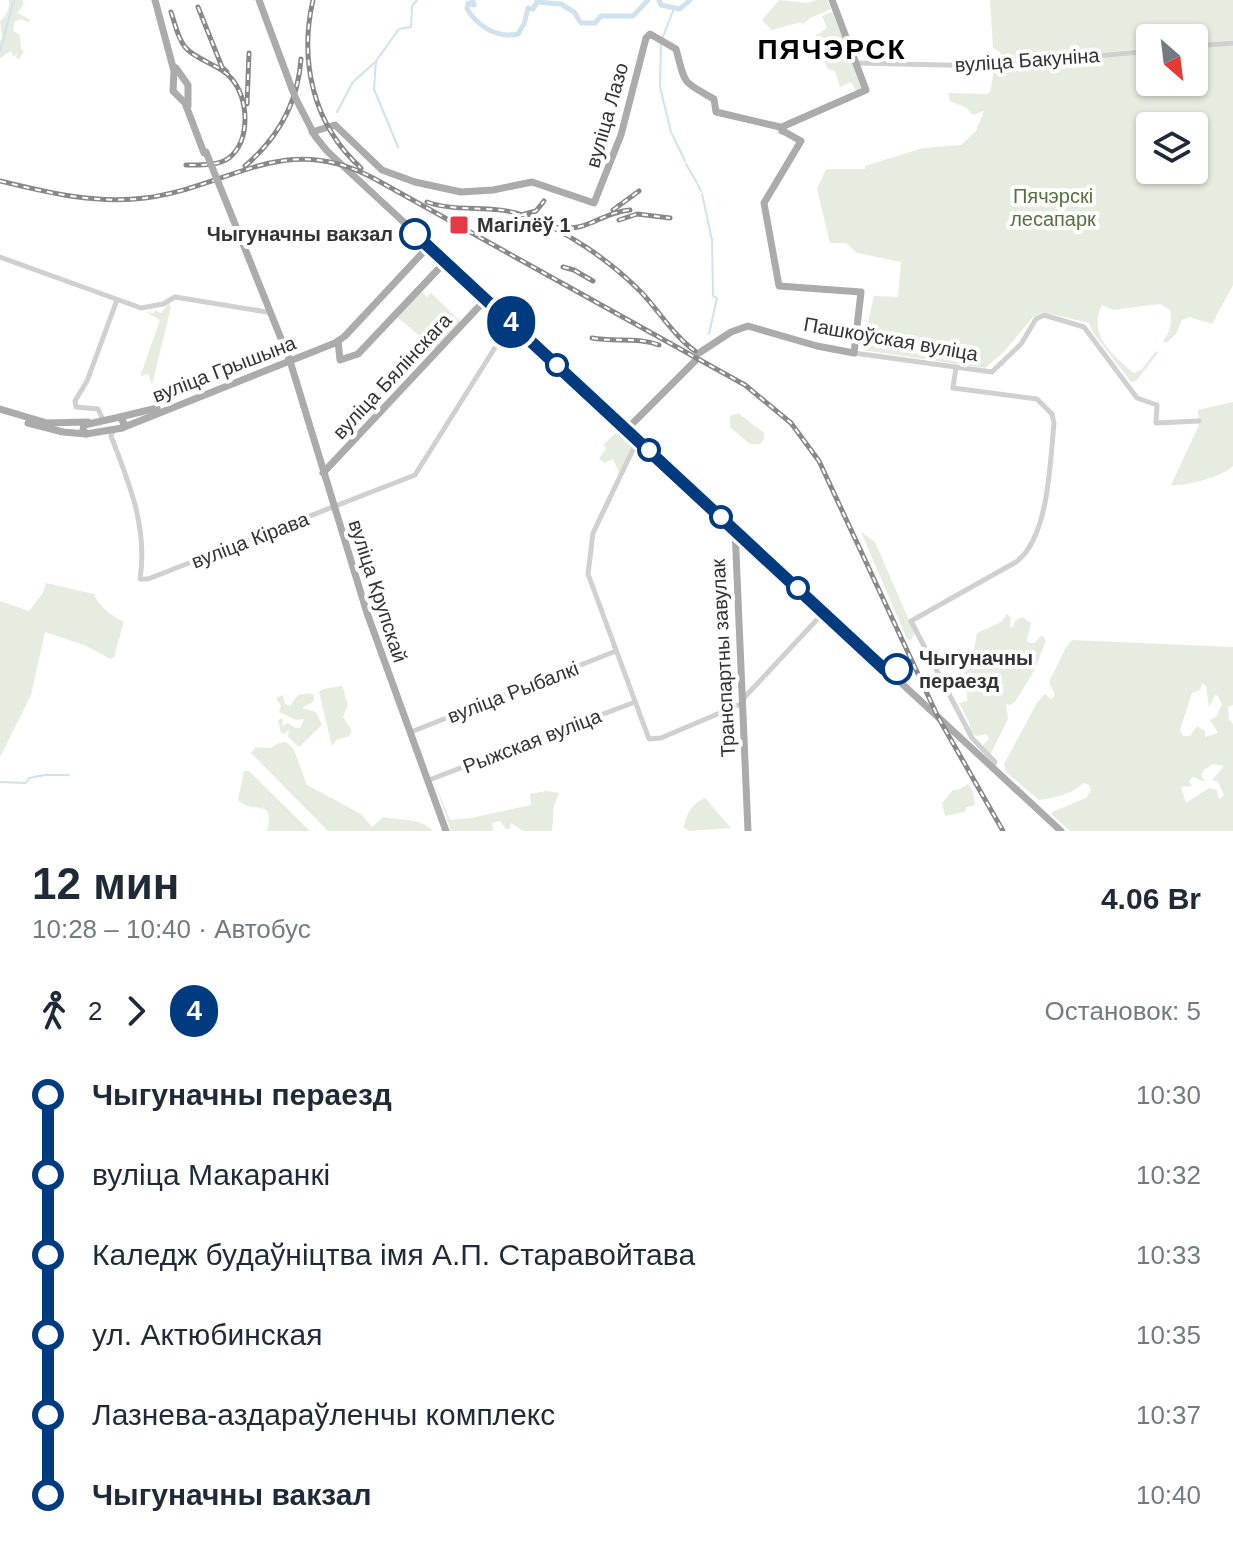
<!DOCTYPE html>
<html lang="ru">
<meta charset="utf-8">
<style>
:root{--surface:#fff;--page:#f6f6f7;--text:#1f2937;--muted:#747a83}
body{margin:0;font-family:Arial,sans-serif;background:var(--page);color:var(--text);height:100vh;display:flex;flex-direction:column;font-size:30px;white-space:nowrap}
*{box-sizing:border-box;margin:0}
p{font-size:26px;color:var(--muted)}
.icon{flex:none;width:44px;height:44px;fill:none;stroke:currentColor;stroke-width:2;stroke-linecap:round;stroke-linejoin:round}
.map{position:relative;height:831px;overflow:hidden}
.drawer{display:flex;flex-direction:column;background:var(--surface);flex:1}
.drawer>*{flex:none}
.badge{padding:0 16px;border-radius:26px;font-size:28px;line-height:52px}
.needle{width:52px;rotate:152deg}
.buttons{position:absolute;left:1136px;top:24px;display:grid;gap:16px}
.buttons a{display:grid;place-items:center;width:72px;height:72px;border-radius:8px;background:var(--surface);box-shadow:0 2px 6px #0004;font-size:40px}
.map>.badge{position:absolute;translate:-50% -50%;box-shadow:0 0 0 4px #fff}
.legs{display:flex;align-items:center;gap:12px;height:88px;padding:0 32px;font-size:26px}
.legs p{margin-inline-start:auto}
.headline{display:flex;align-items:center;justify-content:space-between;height:136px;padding:0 32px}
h1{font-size:44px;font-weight:700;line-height:60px}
ul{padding:0 32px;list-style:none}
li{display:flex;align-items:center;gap:28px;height:80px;font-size:30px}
li i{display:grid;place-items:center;width:12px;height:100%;margin:0 10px;background:currentColor}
li i::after{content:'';width:20px;height:20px;margin:-10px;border:6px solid;border-radius:50%;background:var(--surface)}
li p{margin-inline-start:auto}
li:first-child i{background:linear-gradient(#0000 50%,currentColor 0)}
li:last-child i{background:linear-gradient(currentColor 50%,#0000 0)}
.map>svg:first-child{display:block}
.green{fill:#e6ecdf;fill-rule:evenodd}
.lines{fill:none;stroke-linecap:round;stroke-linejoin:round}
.stream{stroke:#cfe2ee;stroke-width:2}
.river{stroke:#cfe2ee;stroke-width:5}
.minor{stroke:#d0d0d0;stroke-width:5}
.major{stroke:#ababab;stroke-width:7}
.rail-casing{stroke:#888;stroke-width:5}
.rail{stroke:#fff;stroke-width:2;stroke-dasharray:6;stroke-linecap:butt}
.major-bridge{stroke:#ababab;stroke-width:7}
.line-1-casing{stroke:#fff;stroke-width:18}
.line-1{stroke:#003b80;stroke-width:12}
.poi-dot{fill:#e63946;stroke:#fff;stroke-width:3}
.stop-1-dot{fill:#fff;stroke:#003b80;stroke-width:4}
.labels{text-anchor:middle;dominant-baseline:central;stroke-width:8;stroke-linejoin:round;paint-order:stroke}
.street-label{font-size:20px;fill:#333;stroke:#fff}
.park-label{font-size:20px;fill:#56703f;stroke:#fff}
.poi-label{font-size:20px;font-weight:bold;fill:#333;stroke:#fff;text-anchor:start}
.stop-label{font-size:20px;font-weight:bold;fill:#333;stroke:#fff;text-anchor:end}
.district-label{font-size:28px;font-weight:bold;letter-spacing:2px;fill:#000;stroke:#fff}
</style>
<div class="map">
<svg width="1233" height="831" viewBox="0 0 1233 831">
<rect width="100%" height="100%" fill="#fff"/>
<g class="green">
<path d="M9,0H22L24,3L18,13L30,20L28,22L21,19L15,21L13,31L20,35L21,49L24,51L19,59L16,58L17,52L14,57L11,51L0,58V41L2,38L0,21C6,17 10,7 9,0Z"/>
<polygon points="779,0 808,3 816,0 827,0 831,9 810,18 802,25 801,22 772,30 762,20"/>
<polygon points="990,0 1233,0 1233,40 1194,44 1194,38 1150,38 1150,48 1002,62 1000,52 993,48"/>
<polygon points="832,12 863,88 856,91 851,82 840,87 835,71 828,69 814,41 815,36 827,28 822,16"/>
<path d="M1233,44V285L1212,324L1189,317L1182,320L1176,334L1166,343L1163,341C1171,330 1172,324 1170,310L1160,304L1113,310L1102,305C1087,335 1113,355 1134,373L1141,370L1156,351L1158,353L1136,381L1131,382L1092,331L1089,323L1043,312L1033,317L1003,353L985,368L862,350L874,296L898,297L901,262L857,253L846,243H830L817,189L826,169H865V166L923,148L961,145L976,131L984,111L972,115L967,108L950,101L948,93L987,94L990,92L995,65L1150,52V82H1194V48ZM1150,126H1194V170H1150Z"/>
<polygon points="421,291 427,297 431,293 461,322 435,349 396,316"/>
<polygon points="169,303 171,307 152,385 148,374 141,376 141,374 160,320 146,312 154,313 155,310 161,313"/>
<path d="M1233,402V466C1223,476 1186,487 1171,485L1199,425L1198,410Z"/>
<polygon points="738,413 764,433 764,439 760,444 750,444 730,427 730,416"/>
<polygon points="620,429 634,442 619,473 613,459 605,463 599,459 606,448 603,445"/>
<polygon points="861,532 875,542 915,634 911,640 907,639"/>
<path d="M46,583L94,594C97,604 114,619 124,621L114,657L111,659L84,645L45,632L31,695L0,757V601L29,611L43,593Z"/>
<polygon points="1007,614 1011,618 1010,627 1013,627 1015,621 1022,617 1031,623 1027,640 1029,643 1034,643 1042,635 1046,641 1034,671 1015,702 1010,705 1006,704 1008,719 991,753 988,755 981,747 989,739 987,734 977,736 971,733 969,722 959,703 967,701 967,693 958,685 957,679 962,670 965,669 964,664 974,650 977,633 1001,622"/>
<path d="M1072,640L1233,647V705L1228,707L1229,719L1233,724V831H1070L1052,815V812L1086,798L1091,790L1088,784L1083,783C1074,794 1053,798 1039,800L1006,772L1004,764L1038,701L1045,694L1051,699L1055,695L1049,682L1065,649ZM1202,683L1206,686L1209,707L1215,695L1218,696L1222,705L1216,717L1210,720L1218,733L1205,737V731L1197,726L1190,736H1183L1180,730L1192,693L1200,690ZM1213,764L1224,766L1212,780L1218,782L1224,795L1219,799L1217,790L1209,788L1186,803L1181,787L1192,786L1189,781L1193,777L1205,782L1201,775L1204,770Z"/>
<polygon points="342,686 348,704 343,717 352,731 349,736 336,740 332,746 319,692 323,689"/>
<polygon points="310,693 314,695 314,701 302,708 316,712 322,725 299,747 288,737 289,729 285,734 281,733 278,720 283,718 282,726 288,723 295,728 300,728 304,719 296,720 279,712 281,706 276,698 283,695 285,704 290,706 298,695"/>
<path d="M286,742L294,750L307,785L361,814L372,827L383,817C401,821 419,817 433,831H328L251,753L255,747L270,748L279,743Z"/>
<path d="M244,771H249L310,831H267C276,796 253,816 238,800Z"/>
<polygon points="434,781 450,820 471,818 531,805 530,794 546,791 559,793 554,806 552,831 523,831 511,823 510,829 506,829 500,821 492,823 493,831 451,831"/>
<polygon points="968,784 973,791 975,805 967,807 965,812 945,816 942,803 953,790 960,789"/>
<path d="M705,798L731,828L689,831L684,827C686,814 692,803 705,798Z"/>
</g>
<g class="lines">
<g class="stream">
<polyline points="663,37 674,8"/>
<polyline points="661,42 660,87 671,132"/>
<polyline points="0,51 14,0"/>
<polyline points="337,112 353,82 374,63"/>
<polyline points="672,134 685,161"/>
<polyline points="398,147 374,89 376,61 399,29 411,27 412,6 417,0"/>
<polyline points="686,164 697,183"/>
<polyline points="698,185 701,191"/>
<polyline points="702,194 712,240 713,296 717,298 709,334"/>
<polyline points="0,782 26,783 29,778 45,775 69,775"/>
</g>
<g class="river">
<path d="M472,0L474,5L468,3L467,9C477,25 496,39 518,34L524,24L528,8L533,9L537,2L561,4L574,12L581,23H595L601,16H633L648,0"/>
<polyline points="659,0 661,5 680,9 690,0"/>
</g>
<g class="minor">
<polyline points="1194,46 1233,43"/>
<polyline points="857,63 987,66 1150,51"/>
<polyline points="0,257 141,308 163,304 175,297 267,312"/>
<polyline points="854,353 992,372 1021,344 1036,319 1044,315 1084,327 1137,398 1157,405 1156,423 1199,421"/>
<path d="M956,367L953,388L1037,399L1052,414L1054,423C1050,462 1049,538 1016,562L911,621L972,738L995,762L992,767"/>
<polyline points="103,420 98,409 76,407 75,401 87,381 117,300"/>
<path d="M113,431L111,436C129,483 148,527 140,579H148L415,475L511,322"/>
<polyline points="638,439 593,533 588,574 649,739 661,738 741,704"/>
<polyline points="743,699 824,612"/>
<polyline points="411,732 616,651"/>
<polyline points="429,780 635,702"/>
</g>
<g class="major">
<polyline points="155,0 174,71 173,91 185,103 204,153"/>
<polyline points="259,0 292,89"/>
<polyline points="176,68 188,85 188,106"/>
<polyline points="296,99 315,136 327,151 1061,831"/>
<polyline points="782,131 784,126 866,90 832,0"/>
<path d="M312,132L335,125L382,170L415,182L461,192L493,190L532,182L594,203L621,135L646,38L650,34L676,49C686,86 681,80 714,99L716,112L780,127"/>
<polyline points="233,219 290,361 367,613 446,831"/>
<polyline points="338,341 340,360 358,354 445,262"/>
<polyline points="699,353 731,332 748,326 817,346 854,353 861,292 779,286 764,203 801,141 783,131"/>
<polyline points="0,409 47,423 88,422"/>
<polyline points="120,417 157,408"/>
<polygon points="120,417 124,423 122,428 86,434 83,429 84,425"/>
<polyline points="28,423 63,432 86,434"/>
<polyline points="122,428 335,343 345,336 428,247"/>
<polyline points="627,429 695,361"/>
<polyline points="323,473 486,299"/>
<polyline points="735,529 748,831"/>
</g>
<defs>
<g id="rail">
<path d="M313,0C299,61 313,125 361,168"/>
<polyline points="198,7 222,67 227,72"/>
<path d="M171,12C175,23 177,37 185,47C197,61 219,64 231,78C249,98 251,140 229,158C218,166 199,165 186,165"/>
<polyline points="247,104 249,53"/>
<path d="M245,166C278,138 298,102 301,59"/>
<path d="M0,181C49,193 95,204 145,198C234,186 284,130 375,179L745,385L791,423L819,461L938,717L1003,831"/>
<path d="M427,202C458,213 491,204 523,215C566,230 609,260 641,292C659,311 674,336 695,351"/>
<polyline points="613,210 639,191"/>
<polyline points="521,215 536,211 544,201"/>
<polyline points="619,220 637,214 670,218"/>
<path d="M554,227C590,233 598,213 630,210"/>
<polyline points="563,267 574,270 593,281"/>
<path d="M592,338C615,342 638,337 659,345"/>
</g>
</defs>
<use href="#rail" class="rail-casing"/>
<use href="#rail" class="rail"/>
<g class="major-bridge">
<polyline points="292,89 296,99"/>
<polyline points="206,152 233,219"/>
</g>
</g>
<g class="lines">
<defs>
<polyline id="line-1" points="415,234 884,669 897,669"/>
</defs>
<use href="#line-1" class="line-1-casing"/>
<use href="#line-1" class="line-1"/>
</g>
<rect class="poi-dot" x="449" y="215" width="20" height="20" rx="4"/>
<g class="stop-1-dot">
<circle cx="415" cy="234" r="14"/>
<circle cx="557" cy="365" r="10"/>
<circle cx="649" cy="450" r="10"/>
<circle cx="721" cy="517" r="10"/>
<circle cx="798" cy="588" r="10"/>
<circle cx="897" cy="669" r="14"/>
</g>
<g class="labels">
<g class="street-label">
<text transform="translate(1027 60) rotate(-4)">вуліца Бакуніна</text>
<text transform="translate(607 115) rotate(-74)">вуліца Лазо</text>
<text transform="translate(891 339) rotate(10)">Пашкоўская вуліца</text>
<text transform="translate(224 369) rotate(-21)">вуліца Грышына</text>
<text transform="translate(392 376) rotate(-47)">вуліца Бялінскага</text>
<text transform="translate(250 540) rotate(-21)">вуліца Кірава</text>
<text transform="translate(378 591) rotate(72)">вуліца Крупскай</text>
<text transform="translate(723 658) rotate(-93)">Транспартны завулак</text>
<text transform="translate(513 692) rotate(-21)">вуліца Рыбалкі</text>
<text transform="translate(532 741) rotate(-21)">Рыжская вуліца</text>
</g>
<g class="park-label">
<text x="1053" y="196">Пячэрскі<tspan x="1053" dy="23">лесапарк</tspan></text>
</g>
<g class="poi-label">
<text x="477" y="225">Магілёў 1</text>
</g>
<g class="stop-label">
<text x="393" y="234">Чыгуначны вакзал</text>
<text x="919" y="658" text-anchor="start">Чыгуначны<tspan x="919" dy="23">пераезд</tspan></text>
</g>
<g class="district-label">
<text x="832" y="49">ПЯЧЭРСК</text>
</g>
</g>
</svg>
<div class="buttons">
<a><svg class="needle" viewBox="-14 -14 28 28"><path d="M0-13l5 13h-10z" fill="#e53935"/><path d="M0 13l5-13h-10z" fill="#747a83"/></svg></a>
<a><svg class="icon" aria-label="layers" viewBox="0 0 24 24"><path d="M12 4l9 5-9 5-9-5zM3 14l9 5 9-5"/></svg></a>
</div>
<b class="badge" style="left:511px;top:322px;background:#003b80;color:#fff">4</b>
</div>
<section class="drawer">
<div class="headline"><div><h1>12 мин</h1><p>10:28 – 10:40 · Автобус</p></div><b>4.06 Br</b></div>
<div class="legs"><svg class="icon" aria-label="walk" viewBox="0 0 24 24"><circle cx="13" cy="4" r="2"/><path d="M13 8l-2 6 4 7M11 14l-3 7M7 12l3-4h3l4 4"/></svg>2<svg class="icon" aria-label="forward" viewBox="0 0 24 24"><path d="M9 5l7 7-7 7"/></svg><b class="badge" style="background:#003b80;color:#fff">4</b><p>Остановок: 5</p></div>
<ul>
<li><i style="color:#003b80"></i><b>Чыгуначны пераезд</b><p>10:30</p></li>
<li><i style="color:#003b80"></i><span>вуліца Макаранкі</span><p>10:32</p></li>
<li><i style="color:#003b80"></i><span>Каледж будаўніцтва імя А.П. Старавойтава</span><p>10:33</p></li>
<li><i style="color:#003b80"></i><span>ул. Актюбинская</span><p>10:35</p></li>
<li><i style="color:#003b80"></i><span>Лазнева-аздараўленчы комплекс</span><p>10:37</p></li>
<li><i style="color:#003b80"></i><b>Чыгуначны вакзал</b><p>10:40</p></li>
</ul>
</section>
